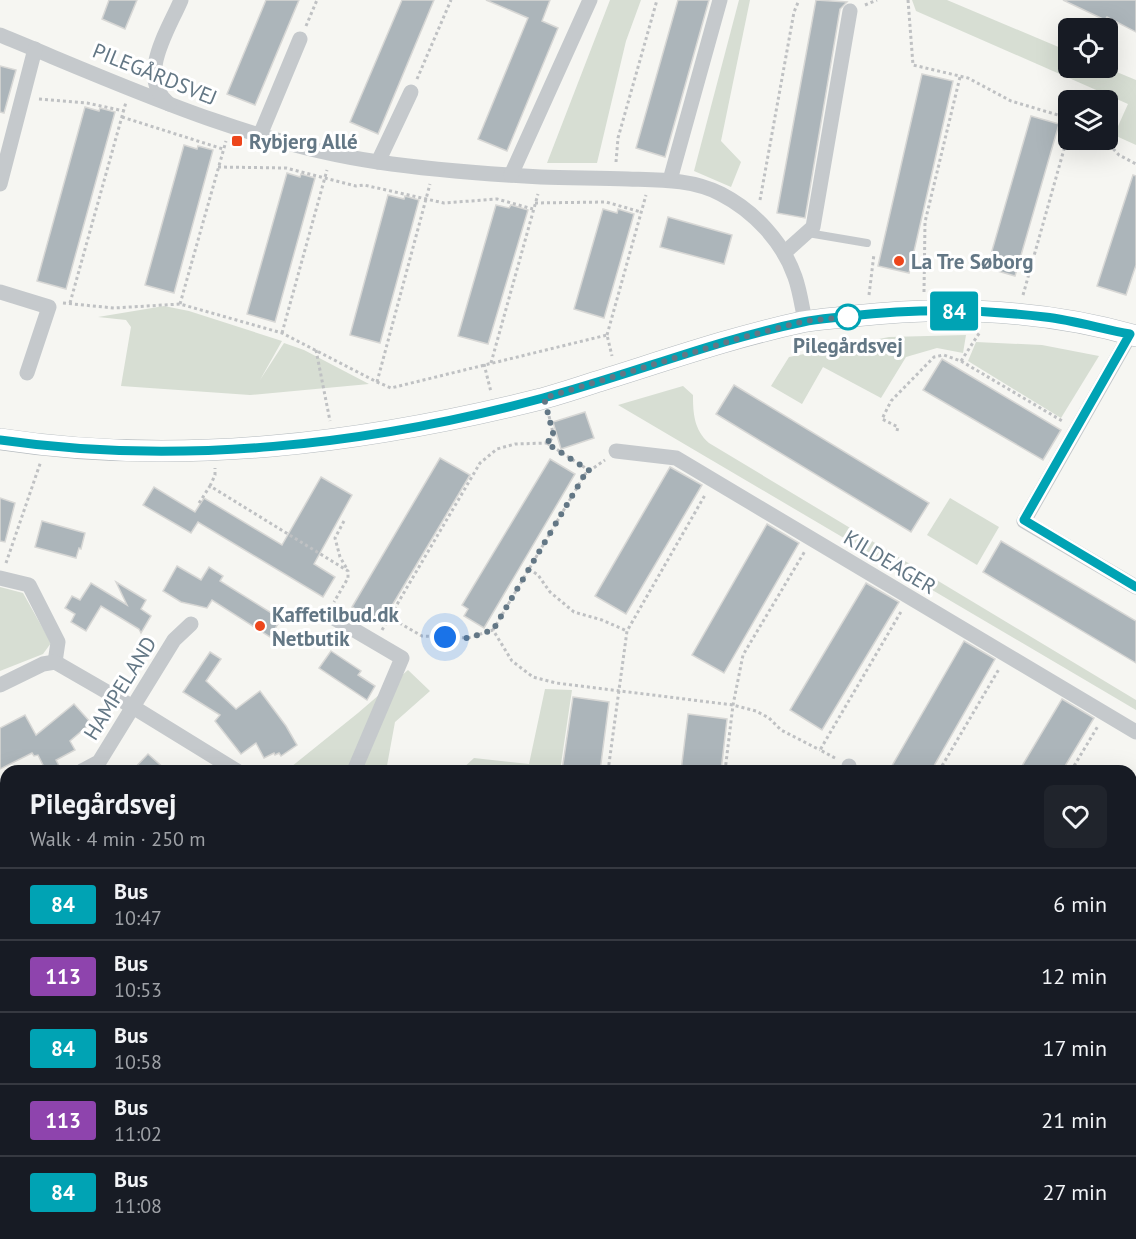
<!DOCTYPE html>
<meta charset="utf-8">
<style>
:root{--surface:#171b24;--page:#20242c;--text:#f1f3f6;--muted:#9ea1a6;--line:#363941}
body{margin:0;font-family:"PT Sans",sans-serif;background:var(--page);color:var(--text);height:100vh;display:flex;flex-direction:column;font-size:22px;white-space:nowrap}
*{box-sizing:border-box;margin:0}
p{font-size:20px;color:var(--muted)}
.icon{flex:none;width:33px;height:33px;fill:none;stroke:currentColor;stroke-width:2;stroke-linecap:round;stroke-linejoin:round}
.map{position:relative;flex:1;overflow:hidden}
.drawer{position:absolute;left:0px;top:765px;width:1137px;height:474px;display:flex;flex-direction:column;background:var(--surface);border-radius:18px 18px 0 0;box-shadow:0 6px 24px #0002}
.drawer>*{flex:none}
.badge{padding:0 12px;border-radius:4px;font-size:21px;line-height:39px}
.buttons{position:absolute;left:1058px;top:18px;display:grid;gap:12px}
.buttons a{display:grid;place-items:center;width:60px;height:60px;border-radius:9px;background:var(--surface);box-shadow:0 6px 24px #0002;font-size:30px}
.you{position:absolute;width:30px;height:30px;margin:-15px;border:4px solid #fff;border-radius:50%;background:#1a73e8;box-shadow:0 0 0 9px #1a73e833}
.map>.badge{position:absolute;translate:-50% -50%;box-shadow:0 0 0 3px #fff}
.round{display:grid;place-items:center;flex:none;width:63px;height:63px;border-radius:9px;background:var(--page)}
.headline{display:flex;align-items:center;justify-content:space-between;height:102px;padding:0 30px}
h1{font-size:28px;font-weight:600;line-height:45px}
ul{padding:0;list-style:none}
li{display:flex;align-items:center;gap:18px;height:72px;padding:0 30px;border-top:2px solid var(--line)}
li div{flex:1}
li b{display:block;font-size:22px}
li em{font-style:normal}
li .badge{min-width:66px;font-weight:700;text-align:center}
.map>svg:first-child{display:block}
.built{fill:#e7e8e6}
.green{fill:#d7ded3}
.water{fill:#bcc9cd}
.building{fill:#acb5ba;stroke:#d7d7d5;stroke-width:1.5}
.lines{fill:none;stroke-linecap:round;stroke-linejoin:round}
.secondary-casing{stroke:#b5bbbf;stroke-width:22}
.path{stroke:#bfc1c3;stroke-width:3;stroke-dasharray:3 3;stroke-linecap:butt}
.lane{stroke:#c5c9cc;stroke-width:8}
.street{stroke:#c5c9cc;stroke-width:15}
.secondary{stroke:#fff;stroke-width:21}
.line-casing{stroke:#fff;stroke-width:14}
.line{stroke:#00a3b4;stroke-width:9}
.walk{stroke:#637785;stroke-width:6;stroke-dasharray:0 10.8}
.poi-dot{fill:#ed461c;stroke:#fff;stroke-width:2}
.stop-dot{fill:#fff;stroke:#00a3b4;stroke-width:3}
.labels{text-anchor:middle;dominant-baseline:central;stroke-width:6;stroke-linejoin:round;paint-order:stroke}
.street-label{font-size:21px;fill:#637785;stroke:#fff}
.poi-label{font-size:21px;font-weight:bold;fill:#637785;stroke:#fff;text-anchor:start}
.stop-label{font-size:21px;font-weight:bold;fill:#637785;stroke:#fff}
</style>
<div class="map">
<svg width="1136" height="1239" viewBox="0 0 1136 1239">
<rect width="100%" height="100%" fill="#f6f6f2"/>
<polygon class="built" points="1136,954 1136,1194 1131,1186 1131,959"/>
<g class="green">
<polygon points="610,0 641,0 626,41 597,163 547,163"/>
<polygon points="739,0 750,0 721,141 741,162 731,187 694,171"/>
<polygon points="912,0 947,0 1068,51 1068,68 1107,68 1136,80 1136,145 1114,135 1128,104 916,11"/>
<polygon points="164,306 189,311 282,341 260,380 284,343 304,350 369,384 250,395 121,386 131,327 126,320 98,317"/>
<polygon points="966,335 963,353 937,348 906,357 881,398 823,367 802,404 771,386 789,357 889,337"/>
<polygon points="976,342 1042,345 1099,356 1061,418 968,361"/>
<path d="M683,386L693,395C693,413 694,430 709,443L1136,700V710L618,405Z"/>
<polygon points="950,498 999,527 977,565 927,535"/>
<polygon points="0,587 23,593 51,643 43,654 0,671"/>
<polygon points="408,670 430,691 395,722 386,771 286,771 358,713"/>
<polygon points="545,689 572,690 560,771 460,771 474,758 529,764"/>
<polygon points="1131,1209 1136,1209 1136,1239 845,1239 851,1233 1131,1233"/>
<polygon points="60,1233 781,1233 776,1239 34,1239"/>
</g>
<g class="water">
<polygon points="142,1233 280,1233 286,1239 138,1239"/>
<polygon points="318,1233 517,1233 577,1239 314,1239"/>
</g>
<g class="building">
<polygon points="109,0 137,0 125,29 102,19"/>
<polygon points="266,0 299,0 255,105 227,94"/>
<polygon points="402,0 434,0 378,134 350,122"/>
<polygon points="486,0 550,0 542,21 558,28 507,151 478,139 528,18"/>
<polygon points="678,0 709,0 665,157 636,148"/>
<polygon points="816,0 847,2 840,9 805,218 777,213"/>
<polygon points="1063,0 1136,0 1136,32 1107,17 1105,20"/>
<polygon points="0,66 16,70 4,113 0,112"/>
<polygon points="922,74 953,81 909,273 878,266"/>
<polygon points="85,107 99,111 100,108 115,112 66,289 37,281"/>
<polygon points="1031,116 1059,124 1015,276 987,268"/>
<polygon points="184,145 197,149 198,146 213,150 174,293 145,285"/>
<polygon points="287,173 300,177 301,174 315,178 275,322 247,314"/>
<polygon points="1133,175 1136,176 1136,265 1126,295 1097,286"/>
<polygon points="388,195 404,199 405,196 419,200 380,343 350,335"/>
<polygon points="496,205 509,208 511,205 528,210 488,344 458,336"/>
<polygon points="603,209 617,213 618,209 634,214 604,318 574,309"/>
<polygon points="668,217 732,235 724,264 660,247"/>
<polygon points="942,359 1061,430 1043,460 923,390"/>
<polygon points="734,385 929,503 911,532 716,414"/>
<polygon points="585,412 594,438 561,449 553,422"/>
<polygon points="440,458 470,475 381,624 352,607"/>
<polygon points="550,459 575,474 484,628 464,616 468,609 462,605"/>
<polygon points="670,467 702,485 626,614 595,596"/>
<polygon points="321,477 352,495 314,564 335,577 323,597 198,522 191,533 143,505 154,487 195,512 204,498 282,545"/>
<polygon points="0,498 15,503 5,542 0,541"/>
<polygon points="42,521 85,533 81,549 79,548 76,558 35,547"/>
<polygon points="767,524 799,543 724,673 692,655"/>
<polygon points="1001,541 1136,621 1136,663 983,572"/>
<polygon points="177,566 201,580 209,567 223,576 220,581 281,619 270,637 212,600 207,608 181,602 163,591"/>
<polygon points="116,582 146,600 141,609 151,616 141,633 139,629 101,606 86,631 71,622 75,614 65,608 72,596 80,600 91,583 127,605"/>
<polygon points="866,583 899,602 822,730 790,710"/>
<polygon points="964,641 995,659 931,771 889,771"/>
<polygon points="331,651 361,671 358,675 375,686 367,700 319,668"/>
<polygon points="210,652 221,659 206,681 236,709 260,691 286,726 297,745 281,756 279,753 275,755 274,753 264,758 256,743 241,754 215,721 220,715 183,692"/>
<polygon points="573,697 609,702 600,771 562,771"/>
<polygon points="1062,699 1094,718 1062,771 1019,771"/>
<polygon points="74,704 91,723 70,741 75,750 56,760 59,766 46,771 38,755 34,756 32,753 0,769 0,728 25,715 36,735"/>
<polygon points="688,714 727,719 721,771 681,771"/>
<polygon points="148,754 167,771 132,771"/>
</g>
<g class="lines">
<defs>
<g id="secondary">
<path d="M0,439C181,467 364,443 541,399C559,394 578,388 596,382C664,361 732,337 802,322C819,319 837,318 854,316C947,306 1046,310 1136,336"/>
<polyline points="1131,917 1136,911"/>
<polyline points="810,1239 816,1233"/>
</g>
</defs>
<use href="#secondary" class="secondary-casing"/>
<g class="path">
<polyline points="908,0 913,65 968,78 1011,101 1068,118"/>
<polyline points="865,5 877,0"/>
<polyline points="306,26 317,0"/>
<polyline points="417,79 451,0"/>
<polyline points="39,99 87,103 124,111"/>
<polyline points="122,117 223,149"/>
<polyline points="1105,140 1119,155 1136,164"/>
<polyline points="616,162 618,138 657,0"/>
<polyline points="218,167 286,168 356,186 364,185 444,203 497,199 533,209"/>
<polyline points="760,200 794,12 799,0"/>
<polyline points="535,203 606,202 641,212"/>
<polyline points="924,292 925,222 960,77"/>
<polyline points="869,295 874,254"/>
<polyline points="1023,295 1068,135"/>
<polyline points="63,303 114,308 180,304 282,333 377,382 391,388 607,335 612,356"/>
<polyline points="70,303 126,102"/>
<polyline points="180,304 226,141"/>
<polyline points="282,333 327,170"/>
<polyline points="607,335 646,195"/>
<polyline points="316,350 330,421"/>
<polyline points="961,361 980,332"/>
<polyline points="491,363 538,194"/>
<polyline points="484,364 491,392"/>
<polyline points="377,382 430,184"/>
<polyline points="897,431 898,427 882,419 891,401 934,357 944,355 961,361 1064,422"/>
<polyline points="547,443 590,471"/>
<polyline points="210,486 215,475 215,468"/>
<polyline points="199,503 210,486 348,571 348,578 334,602"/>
<polyline points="344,521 335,538 340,557 347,569"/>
<polyline points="6,563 41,461"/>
<polyline points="529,569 538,575 550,592 574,612 602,620 627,631"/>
<polyline points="389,617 422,636 468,638 493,630 512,661 533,677 556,683 733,705 756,711 769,718 781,730 820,750"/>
<polyline points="382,630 480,463 497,449 515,444 547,443 554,437 549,416"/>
<polyline points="493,630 585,474 605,460"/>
<polyline points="835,758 820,750 902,610"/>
<polyline points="608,771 627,631 705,495"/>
<polyline points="725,771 733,705 743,655 805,551"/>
<polyline points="939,771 999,669"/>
<polyline points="1071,771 1098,726"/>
<polyline points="1131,1124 1136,1129"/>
<polyline points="1131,1203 1136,1203"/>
<polyline points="303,1234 303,1239"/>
<polyline points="96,1239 100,1233"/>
</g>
<g class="lane">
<polyline points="808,233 867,243"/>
<polyline points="1131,991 1136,986"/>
<polyline points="1131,1054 1136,1049"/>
</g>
<g class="street">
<path d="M0,35C122,85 246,143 378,162C432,170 487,174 541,177C570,178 599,178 628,179C659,180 692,179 721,194C754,211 783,242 795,277C800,291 802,307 805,321"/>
<path d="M169,104C136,77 168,31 181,0"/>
<polyline points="260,135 300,39"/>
<polyline points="378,162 411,92"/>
<polyline points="511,175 590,0"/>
<polyline points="670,180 720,0"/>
<polyline points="0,184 35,49"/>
<polyline points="784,253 813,227 850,11"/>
<polyline points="0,292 49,307 27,373"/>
<polyline points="1130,335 1024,521 1136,587"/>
<polyline points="616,451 676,458 1136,732"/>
<polyline points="0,578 29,585 58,642 55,662"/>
<polyline points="327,614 402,658 354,771"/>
<polyline points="0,685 43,664 55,662 133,707 237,771"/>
<polyline points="82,771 99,762 174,640 191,624"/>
<polyline points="849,771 849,766"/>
<polyline points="0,815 6,812"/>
<polyline points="0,953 6,950"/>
<polyline points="0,1034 6,1031"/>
<polyline points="0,1156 6,1155"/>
</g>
<use href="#secondary" class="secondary"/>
</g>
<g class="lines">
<defs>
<path id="line" d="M0,440C180,466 368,445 543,398C630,375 715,340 803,322C818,319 834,318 849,316C914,309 980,309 1045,317C1073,320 1102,329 1130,334L1024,520L1136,587"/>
</defs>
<use href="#line" class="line-casing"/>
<use href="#line" class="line"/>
<polyline class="walk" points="445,637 468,638 493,630 585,474 590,471 546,443 554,437 544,398 740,338 805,321 848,317"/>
</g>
<g class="poi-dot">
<rect x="231" y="135" width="12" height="12" rx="3"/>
<circle cx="899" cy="261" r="6"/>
<circle cx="260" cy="626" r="6"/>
</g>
<circle class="stop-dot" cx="848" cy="317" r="12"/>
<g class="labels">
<g class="street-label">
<text transform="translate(155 74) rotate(22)">PILEGÅRDSVEJ</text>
<text transform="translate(890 562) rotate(31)">KILDEAGER</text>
<text transform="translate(120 688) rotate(-58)">HAMPELAND</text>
</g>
<g class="poi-label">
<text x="249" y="141">Rybjerg Allé</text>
<text x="911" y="261">La Tre Søborg</text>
<text x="272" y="614">Kaffetilbud.dk<tspan x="272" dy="24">Netbutik</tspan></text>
</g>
<g class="stop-label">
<text x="848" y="345">Pilegårdsvej</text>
</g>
</g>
</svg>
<div class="buttons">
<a><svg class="icon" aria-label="locate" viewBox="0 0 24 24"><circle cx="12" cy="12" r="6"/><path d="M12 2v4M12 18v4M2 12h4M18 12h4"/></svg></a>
<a><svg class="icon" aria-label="layers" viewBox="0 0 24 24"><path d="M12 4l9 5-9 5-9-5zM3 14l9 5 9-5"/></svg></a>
</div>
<div class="you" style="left:445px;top:637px"></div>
<b class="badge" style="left:954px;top:311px;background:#00a3b4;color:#fff">84</b>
<section class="drawer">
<div class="headline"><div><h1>Pilegårdsvej</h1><p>Walk · 4 min · 250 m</p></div><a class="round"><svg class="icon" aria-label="heart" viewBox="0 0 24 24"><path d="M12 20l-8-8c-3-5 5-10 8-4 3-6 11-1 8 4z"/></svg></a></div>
<ul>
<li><span class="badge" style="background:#00a3b4;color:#fff">84</span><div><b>Bus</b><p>10:47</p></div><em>6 min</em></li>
<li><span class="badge" style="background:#8e44ad;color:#fff">113</span><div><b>Bus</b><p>10:53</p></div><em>12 min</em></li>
<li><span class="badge" style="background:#00a3b4;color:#fff">84</span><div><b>Bus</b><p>10:58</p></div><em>17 min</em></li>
<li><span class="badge" style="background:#8e44ad;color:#fff">113</span><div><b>Bus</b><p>11:02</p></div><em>21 min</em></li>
<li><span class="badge" style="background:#00a3b4;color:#fff">84</span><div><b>Bus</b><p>11:08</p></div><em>27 min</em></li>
</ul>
</section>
</div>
